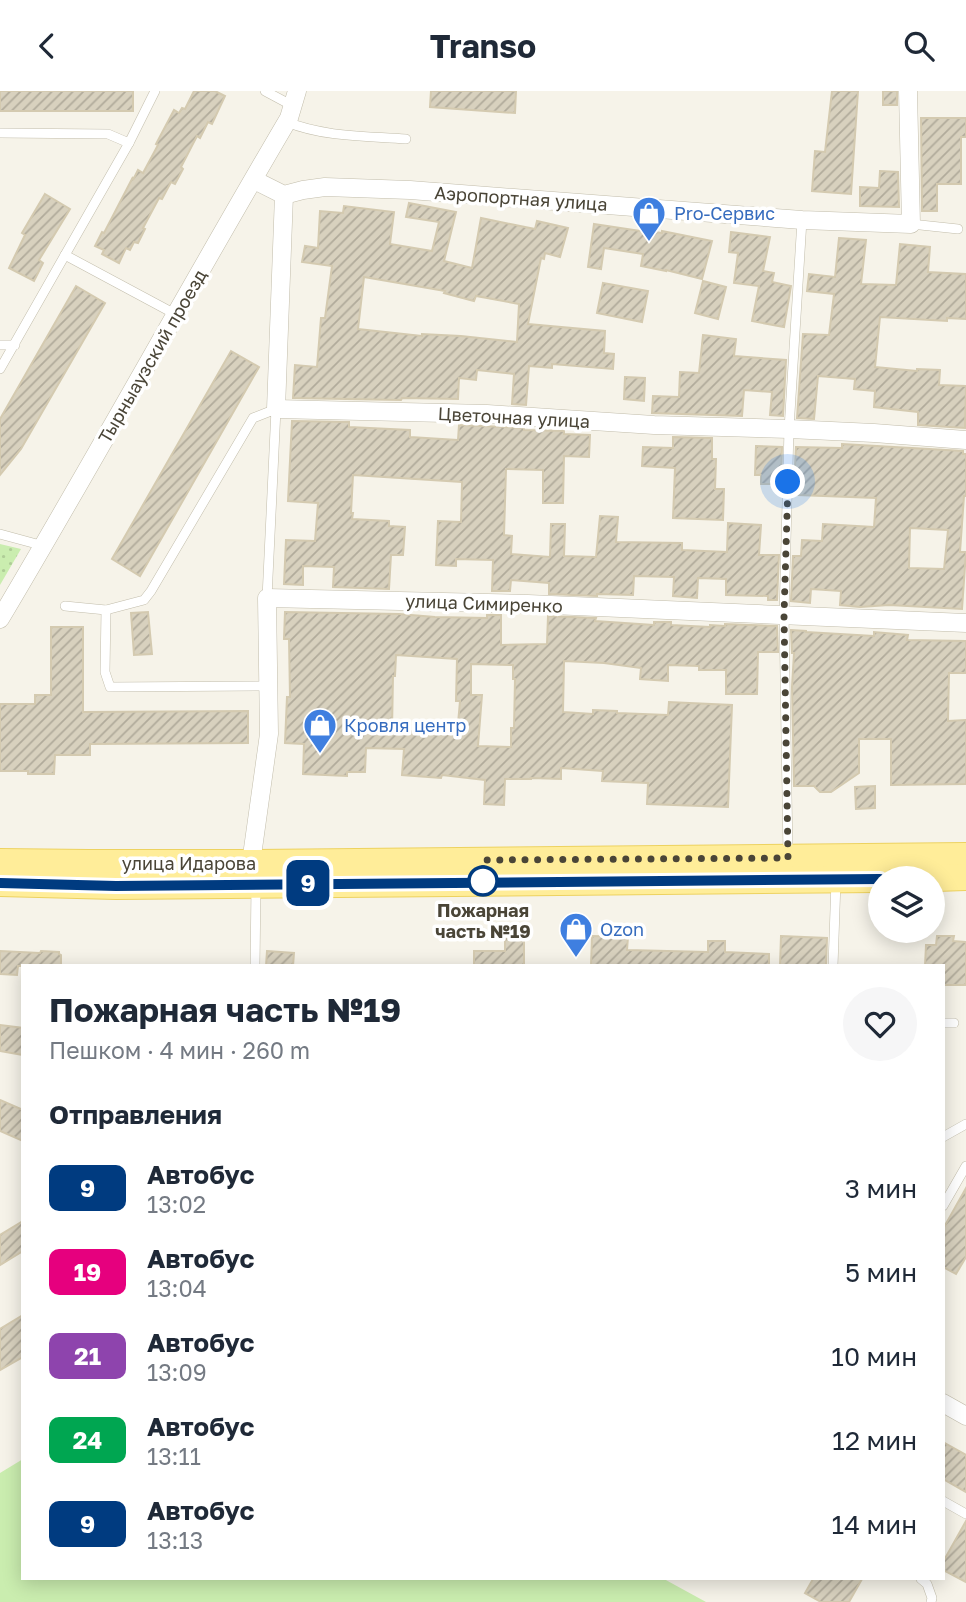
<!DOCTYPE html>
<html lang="ru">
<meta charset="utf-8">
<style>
:root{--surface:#fff;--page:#f6f6f7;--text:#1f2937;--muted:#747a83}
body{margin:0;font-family:"Golos Text",sans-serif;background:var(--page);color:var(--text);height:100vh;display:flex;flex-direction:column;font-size:26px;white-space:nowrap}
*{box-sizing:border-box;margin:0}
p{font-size:23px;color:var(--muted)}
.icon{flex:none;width:38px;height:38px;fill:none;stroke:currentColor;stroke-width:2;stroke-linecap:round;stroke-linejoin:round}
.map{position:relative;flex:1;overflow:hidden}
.sheet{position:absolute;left:21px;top:873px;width:924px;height:616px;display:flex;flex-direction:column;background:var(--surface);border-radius:0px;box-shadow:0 4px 18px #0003}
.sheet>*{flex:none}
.badge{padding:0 14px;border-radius:10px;font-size:24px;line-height:46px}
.buttons{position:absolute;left:868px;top:775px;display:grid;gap:14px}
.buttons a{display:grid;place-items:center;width:77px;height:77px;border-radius:50%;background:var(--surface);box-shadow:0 4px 18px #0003;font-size:35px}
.you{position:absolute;width:35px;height:35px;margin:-18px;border:5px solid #fff;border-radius:50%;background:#1a73e8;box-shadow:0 0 0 10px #1a73e833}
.map>.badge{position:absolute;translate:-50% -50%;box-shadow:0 0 0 4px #fff}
h2{padding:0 28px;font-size:26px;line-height:63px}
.round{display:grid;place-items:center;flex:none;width:74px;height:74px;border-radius:37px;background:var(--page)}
.head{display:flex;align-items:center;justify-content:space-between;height:119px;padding:0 28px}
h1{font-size:33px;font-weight:700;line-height:52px}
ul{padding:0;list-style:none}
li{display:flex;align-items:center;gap:21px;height:84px;padding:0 28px}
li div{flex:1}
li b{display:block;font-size:26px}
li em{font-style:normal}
li .badge{min-width:77px;font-weight:700;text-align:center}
header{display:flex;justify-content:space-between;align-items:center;height:91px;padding:0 28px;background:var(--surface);font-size:32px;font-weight:700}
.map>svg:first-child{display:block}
.park{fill:url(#park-dots)}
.pitch{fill:#caedaf}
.building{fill:url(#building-hatch);stroke:#d4cab0;stroke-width:2;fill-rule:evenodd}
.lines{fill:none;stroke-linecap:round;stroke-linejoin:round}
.service-casing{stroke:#c2bdab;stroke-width:10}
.minor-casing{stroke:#c2bdab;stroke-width:19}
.primary-casing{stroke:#edd260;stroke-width:28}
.service{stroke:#fff;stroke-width:9}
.minor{stroke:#fff;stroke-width:18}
.primary{stroke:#ffed99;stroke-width:26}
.line-casing{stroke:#fff;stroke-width:16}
.line{stroke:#003b80;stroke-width:10}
.walk{stroke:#4a4537;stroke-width:7;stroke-dasharray:0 12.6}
.stop-dot{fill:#fff;stroke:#003b80;stroke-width:3.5}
.labels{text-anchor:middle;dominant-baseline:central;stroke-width:7;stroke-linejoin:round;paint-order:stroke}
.street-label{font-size:18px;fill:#4a4537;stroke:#fff}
.shop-label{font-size:18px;fill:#366cbe;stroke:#fff;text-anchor:start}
.stop-label{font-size:18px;font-weight:bold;fill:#4a4537;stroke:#fff}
</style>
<header><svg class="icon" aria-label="back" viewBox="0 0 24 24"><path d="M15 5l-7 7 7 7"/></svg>Transo<svg class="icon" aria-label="search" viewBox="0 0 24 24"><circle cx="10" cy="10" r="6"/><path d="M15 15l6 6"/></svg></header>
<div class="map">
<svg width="966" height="1511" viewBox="0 0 966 1511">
<defs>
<pattern id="park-dots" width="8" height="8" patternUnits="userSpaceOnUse" patternTransform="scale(1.75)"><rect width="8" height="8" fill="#caedaf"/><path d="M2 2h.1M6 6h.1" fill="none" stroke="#afcd97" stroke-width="1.8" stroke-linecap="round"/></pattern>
<pattern id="building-hatch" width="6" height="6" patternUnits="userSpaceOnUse" patternTransform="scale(1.75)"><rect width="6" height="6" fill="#d8d1be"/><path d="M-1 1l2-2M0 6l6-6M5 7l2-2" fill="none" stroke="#b1ab9b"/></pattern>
</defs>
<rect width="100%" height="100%" fill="#f6f3e9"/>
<polygon class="park" points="0,453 21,458 0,494"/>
<polygon class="pitch" points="23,1368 23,1488 664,1488 706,1511 0,1511 0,1382"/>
<g class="building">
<rect x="0" y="0" width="133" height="20"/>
<polygon points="194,0 215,0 225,5 212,33 208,31 200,47 197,45 181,76 183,78 175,93 171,91 162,108 159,107 143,137 145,138 138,152 134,151 130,159 126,157 119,172 102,163 104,159 95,155 102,141 104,142 133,86 133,89 138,79 143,82 158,54 156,53 174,19 179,22 182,17 185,18"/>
<polygon points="431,0 516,0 515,22 430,16"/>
<polygon points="832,0 858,0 851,103 812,100 815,60 825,61"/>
<rect x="883" y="0" width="14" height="14"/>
<polygon points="921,27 966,27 966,46 961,46 961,93 937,93 937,120 922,120"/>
<polygon points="880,80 898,81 899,116 860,115 860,96 879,97"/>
<polygon points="45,103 70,118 39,169 43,172 34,190 9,177 25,144 22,142"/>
<path d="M409,112L456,121L444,170L472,177L481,127L535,138L537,130L568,137L560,166L545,162L544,168L541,167L528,233L605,240L604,262L614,263L613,278L552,273V277L529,275L526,314L512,313L514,283L477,279L476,289L459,287L458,308L402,307L401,309L293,307L295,274L317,276L321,227H325L332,175L302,171L305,155L318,157L320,120L343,122L344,115L394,121L390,153L432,160L439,131L406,126ZM364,186L445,200L444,202L474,210L476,205L519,213L517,251L461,245L422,243V245L358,238Z"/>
<polygon points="594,133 647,141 648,140 662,142 662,140 712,150 702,188 666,179 666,180 641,175 643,163 604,157 601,178 588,176"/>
<polygon points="731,141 770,146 763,180 774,182 772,191 791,195 784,236 752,230 759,195 734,192 738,162 729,161"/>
<polygon points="839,147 866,149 861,193 896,194 900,153 930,156 928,181 966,183 966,228 947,227 947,230 880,226 875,276 917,280 917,278 940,279 939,294 966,295 965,337 918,334 918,321 874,316 875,300 854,298 855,288 818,285 814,328 797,327 803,243 829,244 834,203 807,200 809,183 835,186"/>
<polygon points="703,190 726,196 718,228 695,222"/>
<polygon points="603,192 648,200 642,231 597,222"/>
<polygon points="76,195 105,212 21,358 0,384 0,328"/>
<polygon points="703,244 736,248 734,265 786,269 783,325 770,324 772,301 744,299 742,325 652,322 653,305 679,306 680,281 699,282"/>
<polygon points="231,260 259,276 140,485 112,468"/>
<polygon points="625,286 645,287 644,310 624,308"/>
<polygon points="292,330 349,331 349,336 410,339 410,346 458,349 459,334 524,337 524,339 564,340 564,343 590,344 589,366 564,365 563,412 543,412 543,379 506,378 504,444 512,445 511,463 550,466 551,433 565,433 564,465 596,466 600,425 618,426 616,451 682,452 682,459 727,461 728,432 761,434 759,464 779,464 777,509 768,509 768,505 726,504 726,488 698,487 697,507 673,505 674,486 634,485 633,504 597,503 597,505 549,503 549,492 511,489 510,500 492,500 493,469 456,468 456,475 436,474 438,430 461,431 462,391 353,384 351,422 353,422 352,428 389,430 389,435 405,436 403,464 391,464 389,498 333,496 334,476 303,475 303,494 284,493 286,449 315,450 318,412 288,410"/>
<polygon points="673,346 712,347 712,368 716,368 715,398 724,398 723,429 673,427 675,377 642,375 643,356 673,357"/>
<path d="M842,353L963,360V363H966V405H964L960,461H966L962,518L889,514L860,516L840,514L841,500L811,498L810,512L791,510L793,465H801L802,449L822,450L823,433L874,436L876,407L798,404L799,394H794L796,356L842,357ZM910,437L948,439L944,478L909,477Z"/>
<polygon points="756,355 782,356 781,393 761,393 761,384 755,384"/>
<polygon points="148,521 152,563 134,564 131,522"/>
<path d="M285,521L399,523L435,526L487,527V524H501V554L547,553L548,525L596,527L595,530L654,534V531H671V534L710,536V534L725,535V533L777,535L778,561H758L757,603H726V579H699V575L668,574V590L640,588L641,577L604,572L564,570L563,621L593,623V619L617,620V622L668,624L669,611L732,614L728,716L647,713L648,692L602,690L603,680L561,677V688L531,687V688H505L504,714L484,713L485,689L442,684L441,687L402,684L404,658L366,657L365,681H347V685L303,683L304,653L285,652L287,606H290L289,548H284ZM396,564L457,568L456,610H460L457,644L392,639L393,585H395ZM471,573L513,574V588H515L514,637H511V656L478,655L482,604H471Z"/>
<polygon points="51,536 83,536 83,621 248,620 248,652 90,653 90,664 55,664 54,683 28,683 28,680 0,680 0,613 35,613 35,604 51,604"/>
<polygon points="791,539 806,540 806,541 874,545 874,541 908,544 907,549 966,550 966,582 949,582 948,630 966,629 966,693 891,694 891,648 859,648 859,682 831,701 820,701 814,695 794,695 792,596 794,562 792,562"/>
<polygon points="875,695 875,717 856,718 855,696"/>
<polygon points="592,845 628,846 627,859 708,861 708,850 725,850 725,861 769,863 769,875 591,875"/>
<polygon points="781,845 827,847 826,875 780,875"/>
<polygon points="937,845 954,845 953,850 966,851 966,894 943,894 943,875 925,875 926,854 936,854"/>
<polygon points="505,846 524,847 524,875 474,875 474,860 505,860"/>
<polygon points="0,860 40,862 41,860 59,861 59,863 61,864 61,875 18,875 17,884 0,883"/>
<polygon points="267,860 294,862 293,875 266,875"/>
<polygon points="0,934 23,937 23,964 0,960"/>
<polygon points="0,1009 23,1019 23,1050 0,1040"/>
<polygon points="966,1097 966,1166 956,1183 943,1176 943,1138"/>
<polygon points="23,1130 23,1160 0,1174 0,1144"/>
<polygon points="23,1224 23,1266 0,1279 0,1238"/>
<polygon points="943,1351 966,1364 966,1401 943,1388"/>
<polygon points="966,1430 966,1491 943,1479 943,1471"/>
<polygon points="813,1488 862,1488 849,1511 821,1511 805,1502"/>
</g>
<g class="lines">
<defs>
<g id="service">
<polyline points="265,0 293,15"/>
<path d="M287,31C324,46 366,45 406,48"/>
<polyline points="0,42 108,43 129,52"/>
<polyline points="911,133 958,138"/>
<polyline points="65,164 129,52 155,0"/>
<polyline points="0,254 15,254"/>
<polyline points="0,278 65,164 175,223"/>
<polyline points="0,443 44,455"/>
<polyline points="267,507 276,318 253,327 151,500 144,509 106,519 105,581 110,596 268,595"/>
<polyline points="65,515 106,519"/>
<polyline points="788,764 784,524 789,338 802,129"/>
<polyline points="255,875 256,795"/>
<polyline points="833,875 836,790"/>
<polyline points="943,932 954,932"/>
<polyline points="943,1046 966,1033"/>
<polyline points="943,1115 966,1075"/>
<polyline points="943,1410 966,1423"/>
<polyline points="921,1488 927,1493 932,1507 931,1511"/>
</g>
<g id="minor">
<polyline points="254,89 284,104 303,99 325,96 410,99 802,129 911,133 908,0"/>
<polyline points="284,104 276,318 487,323 654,334 789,338 874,342 966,349"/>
<path d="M0,528C99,362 191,193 289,27L297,0"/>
<polyline points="251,772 269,643 267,507 528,513 966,532"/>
<polyline points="943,1312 966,1325"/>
</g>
<g id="primary">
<polyline points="0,771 89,772 251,772 966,765"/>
<polyline points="905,788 966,786"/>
<polyline points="0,792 116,795 880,788"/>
</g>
</defs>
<use href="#service" class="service-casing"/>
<use href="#minor" class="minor-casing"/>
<use href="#primary" class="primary-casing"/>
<use href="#service" class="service"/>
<use href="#minor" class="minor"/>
<use href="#primary" class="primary"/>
</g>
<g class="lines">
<defs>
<polyline id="line" points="0,792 116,795 880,788"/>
</defs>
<use href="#line" class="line-casing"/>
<use href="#line" class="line"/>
<polyline class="walk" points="483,790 483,769 788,767 784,524 788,391"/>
</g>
<defs>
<symbol id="shop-pin" viewBox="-11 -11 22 30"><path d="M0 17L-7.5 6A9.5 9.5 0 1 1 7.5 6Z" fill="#3f7fe0" stroke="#fff"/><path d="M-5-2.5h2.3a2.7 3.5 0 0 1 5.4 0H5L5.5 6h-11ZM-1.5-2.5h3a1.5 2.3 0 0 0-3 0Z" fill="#fff"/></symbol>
</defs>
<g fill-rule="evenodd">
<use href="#shop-pin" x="630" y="103" width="38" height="52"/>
<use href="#shop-pin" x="301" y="615" width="38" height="52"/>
<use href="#shop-pin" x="557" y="819" width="38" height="52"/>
</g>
<circle class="stop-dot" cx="483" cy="790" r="14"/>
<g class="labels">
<g class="street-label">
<text transform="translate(521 107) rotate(4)">Аэропортная улица</text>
<text transform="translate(152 265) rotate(-60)">Тырныаузский проезд</text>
<text transform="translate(514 326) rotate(3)">Цветочная улица</text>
<text transform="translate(484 512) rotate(2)">улица Симиренко</text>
<text x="189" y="772">улица Идарова</text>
</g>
<g class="shop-label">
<text x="674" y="122">Pro-Сервис</text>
<text x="344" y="634">Кровля центр</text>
<text x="600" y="838">Ozon</text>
</g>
<g class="stop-label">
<text x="483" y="819">Пожарная<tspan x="483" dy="21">часть №19</tspan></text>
</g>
</g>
</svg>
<div class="buttons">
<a><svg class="icon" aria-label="layers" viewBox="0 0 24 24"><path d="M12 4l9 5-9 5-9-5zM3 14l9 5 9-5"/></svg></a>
</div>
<div class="you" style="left:788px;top:391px"></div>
<b class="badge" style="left:308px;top:792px;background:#003b80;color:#fff">9</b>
<section class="sheet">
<div class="head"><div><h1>Пожарная часть №19</h1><p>Пешком · 4 мин · 260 m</p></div><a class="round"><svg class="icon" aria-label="heart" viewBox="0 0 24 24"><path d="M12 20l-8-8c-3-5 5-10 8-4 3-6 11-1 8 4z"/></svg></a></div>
<h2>Отправления</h2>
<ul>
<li><span class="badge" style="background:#003b80;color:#fff">9</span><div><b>Автобус</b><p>13:02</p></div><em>3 мин</em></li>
<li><span class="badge" style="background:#e6007e;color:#fff">19</span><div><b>Автобус</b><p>13:04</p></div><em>5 мин</em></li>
<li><span class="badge" style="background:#8e44ad;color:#fff">21</span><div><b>Автобус</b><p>13:09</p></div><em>10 мин</em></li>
<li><span class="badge" style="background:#00a651;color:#fff">24</span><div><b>Автобус</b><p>13:11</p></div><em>12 мин</em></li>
<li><span class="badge" style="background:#003b80;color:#fff">9</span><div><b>Автобус</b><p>13:13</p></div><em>14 мин</em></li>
</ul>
</section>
</div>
